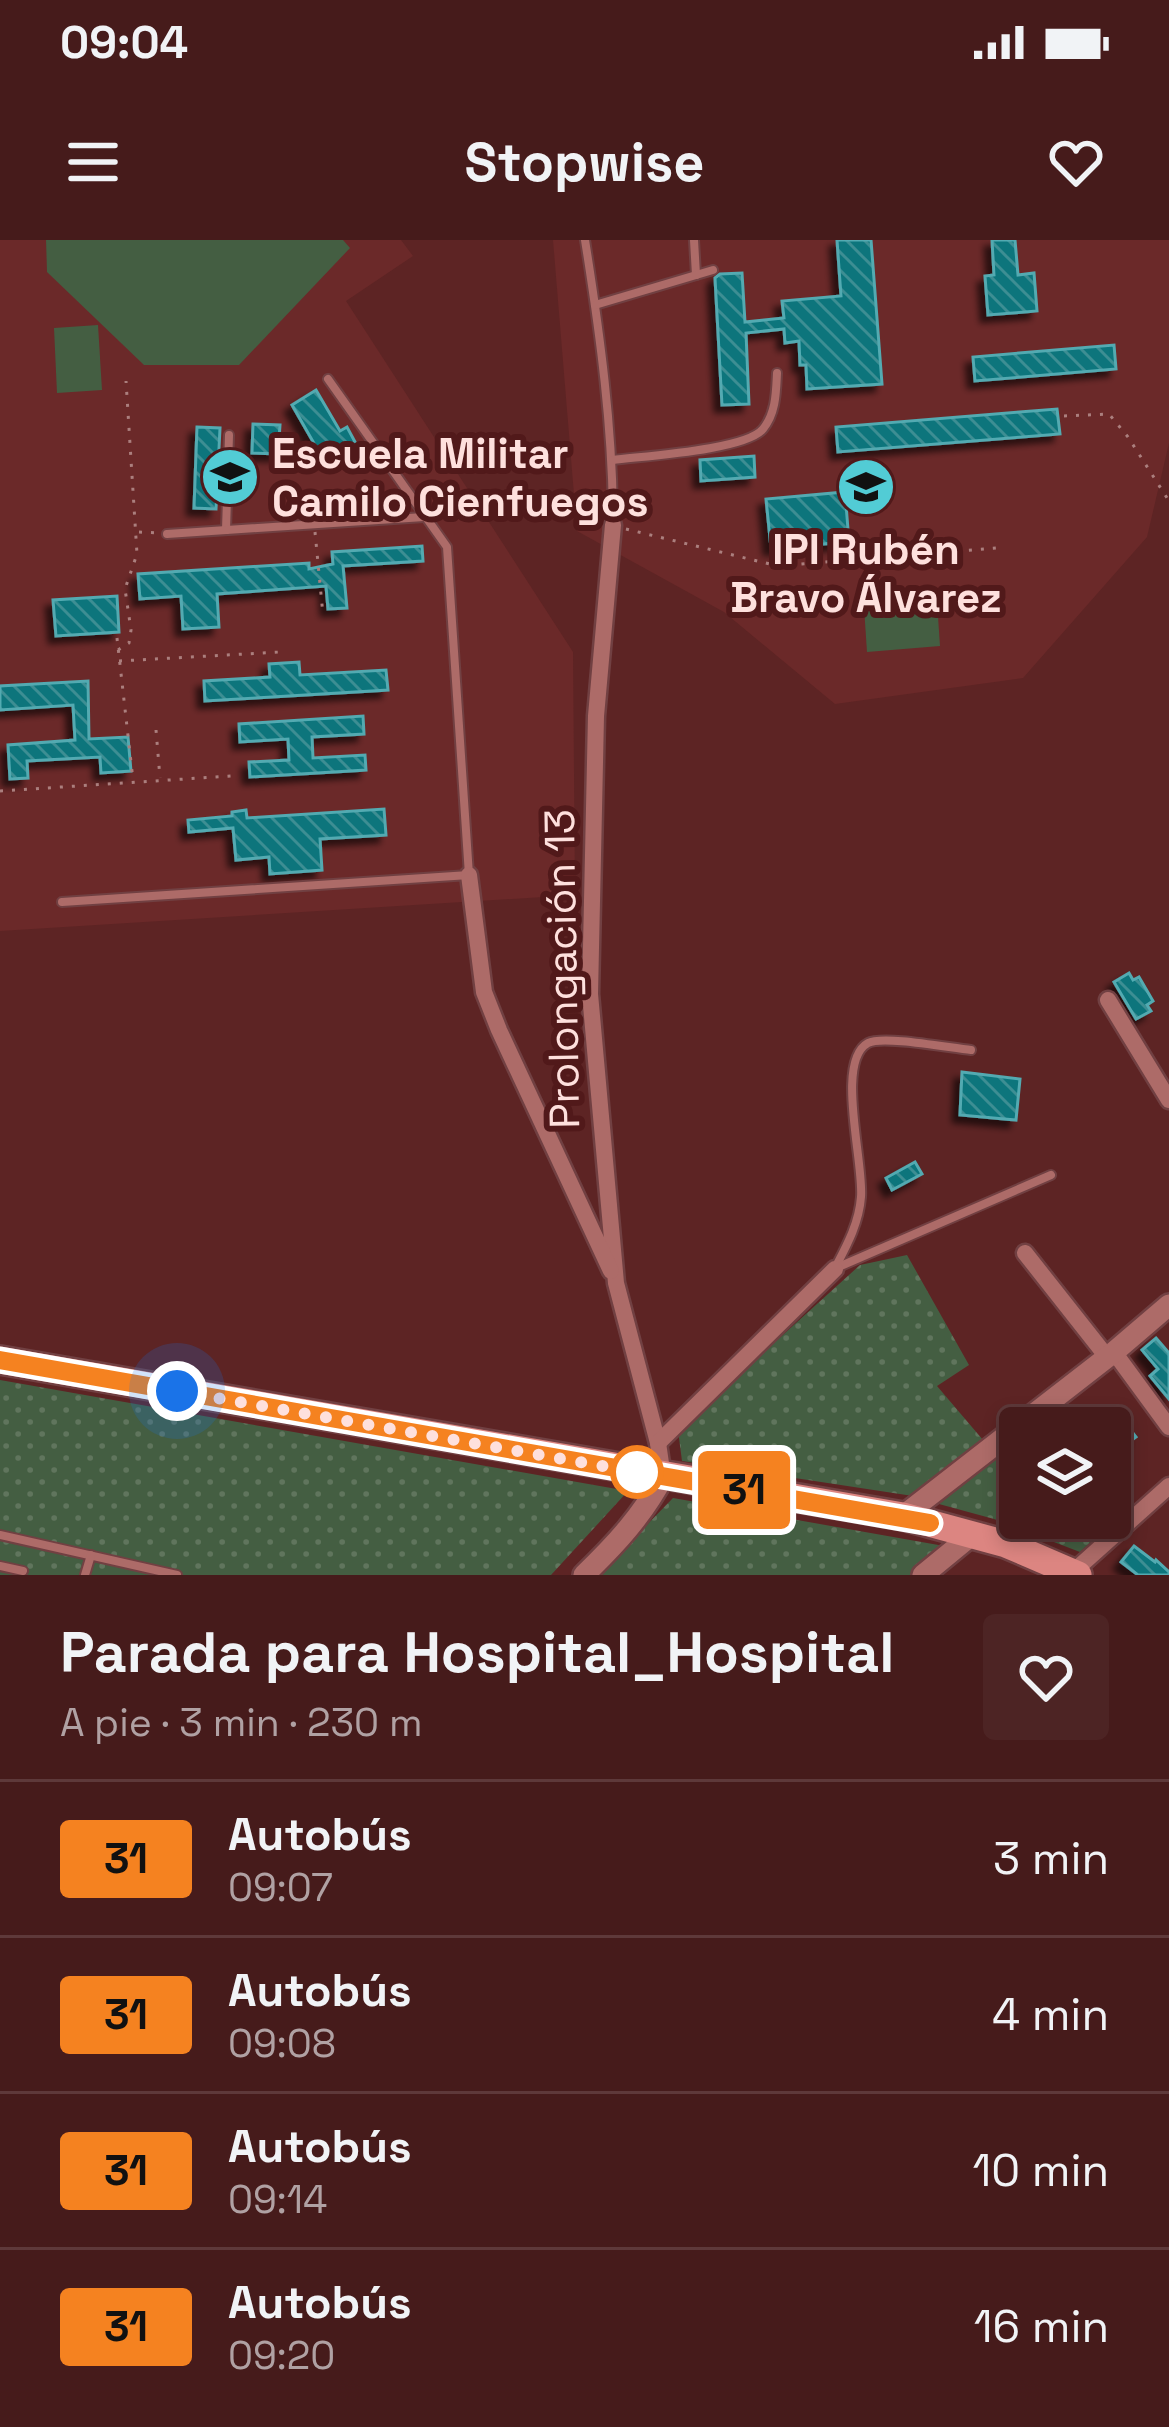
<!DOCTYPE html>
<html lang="es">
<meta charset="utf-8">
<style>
:root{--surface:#461b1b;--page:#4d2424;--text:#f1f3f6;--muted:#b0a1a3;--line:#5e393a}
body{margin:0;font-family:"Space Grotesk",sans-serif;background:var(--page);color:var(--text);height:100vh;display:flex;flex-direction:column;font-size:45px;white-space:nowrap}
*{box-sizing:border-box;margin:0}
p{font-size:39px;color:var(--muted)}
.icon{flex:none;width:66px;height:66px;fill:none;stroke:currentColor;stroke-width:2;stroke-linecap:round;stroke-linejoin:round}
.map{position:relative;height:1335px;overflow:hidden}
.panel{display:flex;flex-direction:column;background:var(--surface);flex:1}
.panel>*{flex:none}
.badge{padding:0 24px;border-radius:9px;font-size:42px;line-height:78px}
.fabs{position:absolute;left:999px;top:1167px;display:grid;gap:24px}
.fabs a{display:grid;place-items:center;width:132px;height:132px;border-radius:12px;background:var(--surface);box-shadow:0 6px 18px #0003,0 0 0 3px var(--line);font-size:60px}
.you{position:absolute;width:60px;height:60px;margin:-30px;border:9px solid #fff;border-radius:50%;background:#1a73e8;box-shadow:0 0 0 18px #1a73e833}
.map>.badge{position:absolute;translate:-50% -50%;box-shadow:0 0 0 6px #fff}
.round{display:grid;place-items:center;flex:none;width:126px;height:126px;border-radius:12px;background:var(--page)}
.head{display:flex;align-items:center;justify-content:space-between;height:204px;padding:0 60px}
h1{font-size:57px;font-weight:600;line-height:90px}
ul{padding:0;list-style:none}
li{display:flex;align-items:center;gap:36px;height:156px;padding:0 60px;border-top:3px solid var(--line)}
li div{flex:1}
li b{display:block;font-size:45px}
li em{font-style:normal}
li .badge{min-width:132px;font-weight:700;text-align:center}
.status{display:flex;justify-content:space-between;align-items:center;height:84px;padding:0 60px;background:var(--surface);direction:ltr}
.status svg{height:33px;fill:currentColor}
header{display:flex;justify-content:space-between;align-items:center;height:156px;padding:0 60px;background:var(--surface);font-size:54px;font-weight:600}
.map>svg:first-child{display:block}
.built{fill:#6b2929}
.green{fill:url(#green-dots)}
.pitch{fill:#445e42}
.building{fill:url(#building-back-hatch);stroke:#52aab1;stroke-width:3;filter:url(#shadow)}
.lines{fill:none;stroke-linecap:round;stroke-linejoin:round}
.service-casing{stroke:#714042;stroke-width:12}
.minor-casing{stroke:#714042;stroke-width:21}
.tertiary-casing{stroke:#714042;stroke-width:26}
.primary-casing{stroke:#714042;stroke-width:32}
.path{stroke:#ab7f7e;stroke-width:3;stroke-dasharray:3 9;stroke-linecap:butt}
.service{stroke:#ad6b68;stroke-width:8}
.minor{stroke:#ad6b68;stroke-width:16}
.tertiary{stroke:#ad6b68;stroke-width:21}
.primary{stroke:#dc8581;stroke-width:27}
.line-casing{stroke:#fff;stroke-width:27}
.line{stroke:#f58220;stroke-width:18}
.walk{stroke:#fee0dd;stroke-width:12;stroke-dasharray:0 21.6}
.stop-dot{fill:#fff;stroke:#f58220;stroke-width:6}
.labels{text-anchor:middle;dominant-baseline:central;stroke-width:12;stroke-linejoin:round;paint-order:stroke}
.poi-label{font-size:42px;font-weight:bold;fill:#fee0dd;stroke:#51191a;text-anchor:start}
.street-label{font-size:42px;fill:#fee0dd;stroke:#51191a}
</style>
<div class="status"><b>09:04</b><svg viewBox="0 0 49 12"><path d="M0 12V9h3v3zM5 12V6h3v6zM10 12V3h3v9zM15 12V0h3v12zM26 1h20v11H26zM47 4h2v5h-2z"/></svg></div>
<header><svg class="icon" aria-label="menu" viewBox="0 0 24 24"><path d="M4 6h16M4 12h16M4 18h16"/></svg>Stopwise<svg class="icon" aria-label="heart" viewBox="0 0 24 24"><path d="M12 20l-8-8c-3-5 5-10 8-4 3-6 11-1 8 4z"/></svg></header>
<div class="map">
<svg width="1169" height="1335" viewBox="0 0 1169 1335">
<defs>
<pattern id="green-dots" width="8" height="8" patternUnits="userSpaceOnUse" patternTransform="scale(3)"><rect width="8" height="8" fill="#445e42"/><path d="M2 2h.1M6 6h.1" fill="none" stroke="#60755d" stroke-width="1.8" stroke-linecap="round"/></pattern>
<pattern id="building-back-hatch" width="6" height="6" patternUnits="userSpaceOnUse" patternTransform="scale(3)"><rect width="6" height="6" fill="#0b747b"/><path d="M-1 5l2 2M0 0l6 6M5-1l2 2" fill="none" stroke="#3c8e93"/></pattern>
<filter id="shadow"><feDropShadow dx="-7" dy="7" stdDeviation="3" flood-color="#0009"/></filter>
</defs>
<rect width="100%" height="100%" fill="#5d2424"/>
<g class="built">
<polygon points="0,0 401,0 413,16 346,61 573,412 575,655 0,691"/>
<polygon points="553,0 1169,0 1169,203 1147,297 1023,438 835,464 724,372 577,291"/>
</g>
<g class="green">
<polygon points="907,1015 969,1125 937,1146 983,1200 913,1256 682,1221 678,1190 860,1025"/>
<polygon points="0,1140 628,1251 551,1335 0,1335"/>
<polygon points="1020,1200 1020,1278 1110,1278 1110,1237 1133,1264 1080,1312 994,1279 939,1264"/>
<polygon points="673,1258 944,1306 910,1335 598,1335"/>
</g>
<g class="pitch">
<polygon points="46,0 343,0 350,8 239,125 144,125 47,32"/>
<polygon points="98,85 102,150 57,153 54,88"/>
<polygon points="936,347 940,406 867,412 863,352"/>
</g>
<g class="building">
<polygon points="837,0 871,0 882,144 807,149 806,125 800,125 799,101 785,103 784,89 746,93 749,164 722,165 715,38 720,34 742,33 745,82 784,78 782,61 841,56"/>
<polygon points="992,0 1015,0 1018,35 1034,33 1037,71 988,75 985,36 994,35"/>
<polygon points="1114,105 1116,129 975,141 973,117"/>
<polygon points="316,150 340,191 347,187 355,202 323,219 292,165"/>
<polygon points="1057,169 1060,194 838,212 836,187"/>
<polygon points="253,184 280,185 278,214 252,213"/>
<polygon points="197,187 220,188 216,269 194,268"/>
<polygon points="754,216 755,237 701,241 700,220"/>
<polygon points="845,252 849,302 771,308 766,259"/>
<polygon points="422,306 423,321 343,326 347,368 328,369 326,346 217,354 219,387 183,389 181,356 140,359 138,334 309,323 309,329 333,324 332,312"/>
<polygon points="117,356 119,392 56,396 53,360"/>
<polygon points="299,422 300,435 386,430 388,450 205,461 204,441 270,437 269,424"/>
<polygon points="88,441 89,499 128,497 131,531 101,533 100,517 27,521 28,538 10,539 8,505 75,500 73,465 0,470 0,446"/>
<polygon points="363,476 364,494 312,497 313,518 365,515 366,530 250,537 249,522 289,520 288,499 240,502 239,484"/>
<polygon points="384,569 386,595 320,599 322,630 270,634 269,617 236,620 233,588 189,592 188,580 232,576 232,572 246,570 247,578"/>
<polygon points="1129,733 1133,740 1139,737 1153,761 1147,765 1151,771 1136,779 1114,742"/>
<polygon points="962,832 1020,839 1016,880 960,875"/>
<polygon points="915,922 922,934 892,950 886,938"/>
<polygon points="1156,1098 1169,1113 1169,1159 1150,1136 1158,1129 1142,1110"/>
<polygon points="1118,1174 1136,1197 1120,1209 1110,1196 1110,1188 1099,1188"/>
<polygon points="1134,1306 1155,1322 1156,1320 1169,1332 1169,1335 1138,1335 1121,1322"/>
</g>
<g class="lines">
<defs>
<g id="service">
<path d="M585,0C600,94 613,189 613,284"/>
<polyline points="694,0 696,35"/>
<polyline points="595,65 713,30"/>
<path d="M613,220C644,216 746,210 763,189C776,173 776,153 777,133"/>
<polyline points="226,290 229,195"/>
<polyline points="167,294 424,277"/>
<polyline points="62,662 469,635 447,307 328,139"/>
<path d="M835,1028C847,1005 859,983 861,957C864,922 835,821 868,803C883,795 950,808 971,810"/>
<polyline points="836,1028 1051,935"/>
<polyline points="0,1295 177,1335"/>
<polyline points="0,1326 23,1331"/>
<polyline points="85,1335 91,1315"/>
</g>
<g id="minor">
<polyline points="613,285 596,476 590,754 616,1043 658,1203 663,1237"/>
<polyline points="469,635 484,752 499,790 611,1031"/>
<polyline points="1108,760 1169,860"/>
<polyline points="1025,1013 1107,1117"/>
<polyline points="1114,1112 1169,1187"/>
<polyline points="658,1203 835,1029"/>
<polyline points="1073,1332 1169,1246"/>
</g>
<g id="tertiary">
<polyline points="903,1276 1114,1112 1169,1065"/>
<path d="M584,1335C616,1304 642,1276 663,1237"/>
<polyline points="923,1335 973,1294"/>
</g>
<polyline id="primary" points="0,1120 903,1276 1006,1304 1078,1335"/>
</defs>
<use href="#service" class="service-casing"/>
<use href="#minor" class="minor-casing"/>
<use href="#tertiary" class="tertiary-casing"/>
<use href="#primary" class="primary-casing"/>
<g class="path">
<polyline points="1064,176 1109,174 1128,197 1169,261"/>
<polyline points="626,289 778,326 997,308"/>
<polyline points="139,292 159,293"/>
<polyline points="315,292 323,375"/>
<polyline points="117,398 133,540"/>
<polyline points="118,410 129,403 131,390 125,349 137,314 126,141"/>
<polyline points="119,421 280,412"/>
<polyline points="156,490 160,538"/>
<polyline points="0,551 231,536"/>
</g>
<use href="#service" class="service"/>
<use href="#minor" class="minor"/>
<use href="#tertiary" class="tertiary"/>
<use href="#primary" class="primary"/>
</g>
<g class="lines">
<defs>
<polyline id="line" points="0,1120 930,1283"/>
</defs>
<use href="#line" class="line-casing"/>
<use href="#line" class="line"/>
<polyline class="walk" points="177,1151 637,1232"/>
</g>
<defs>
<symbol id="school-disc" viewBox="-11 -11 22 22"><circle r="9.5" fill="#52ccd5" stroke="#51191a"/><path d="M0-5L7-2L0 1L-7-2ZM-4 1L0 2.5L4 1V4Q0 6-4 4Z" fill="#111"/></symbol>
</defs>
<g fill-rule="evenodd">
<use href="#school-disc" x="197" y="204" width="66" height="66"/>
<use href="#school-disc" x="833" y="214" width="66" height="66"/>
</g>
<circle class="stop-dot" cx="637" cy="1232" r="24"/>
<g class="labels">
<g class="poi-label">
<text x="272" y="213">Escuela Militar<tspan x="272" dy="48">Camilo Cienfuegos</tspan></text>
<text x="866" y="309" text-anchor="middle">IPI Rubén<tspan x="866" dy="48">Bravo Álvarez</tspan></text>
</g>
<g class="street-label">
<text transform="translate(562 729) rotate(-91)">Prolongación 13</text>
</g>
</g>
</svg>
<div class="fabs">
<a><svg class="icon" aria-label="layers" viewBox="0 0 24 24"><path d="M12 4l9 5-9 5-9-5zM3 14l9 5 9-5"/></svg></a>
</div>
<div class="you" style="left:177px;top:1151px"></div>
<b class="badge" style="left:744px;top:1250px;background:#f58220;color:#111">31</b>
</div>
<section class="panel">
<div class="head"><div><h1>Parada para Hospital_Hospital</h1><p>A pie · 3 min · 230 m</p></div><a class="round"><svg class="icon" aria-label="heart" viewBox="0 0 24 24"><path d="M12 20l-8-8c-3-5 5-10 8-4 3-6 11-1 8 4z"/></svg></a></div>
<ul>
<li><span class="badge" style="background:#f58220;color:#111">31</span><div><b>Autobús</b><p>09:07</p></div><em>3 min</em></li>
<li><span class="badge" style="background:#f58220;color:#111">31</span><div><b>Autobús</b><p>09:08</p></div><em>4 min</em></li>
<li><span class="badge" style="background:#f58220;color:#111">31</span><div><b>Autobús</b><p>09:14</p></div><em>10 min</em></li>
<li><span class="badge" style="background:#f58220;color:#111">31</span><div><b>Autobús</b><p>09:20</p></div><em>16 min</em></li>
</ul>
</section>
